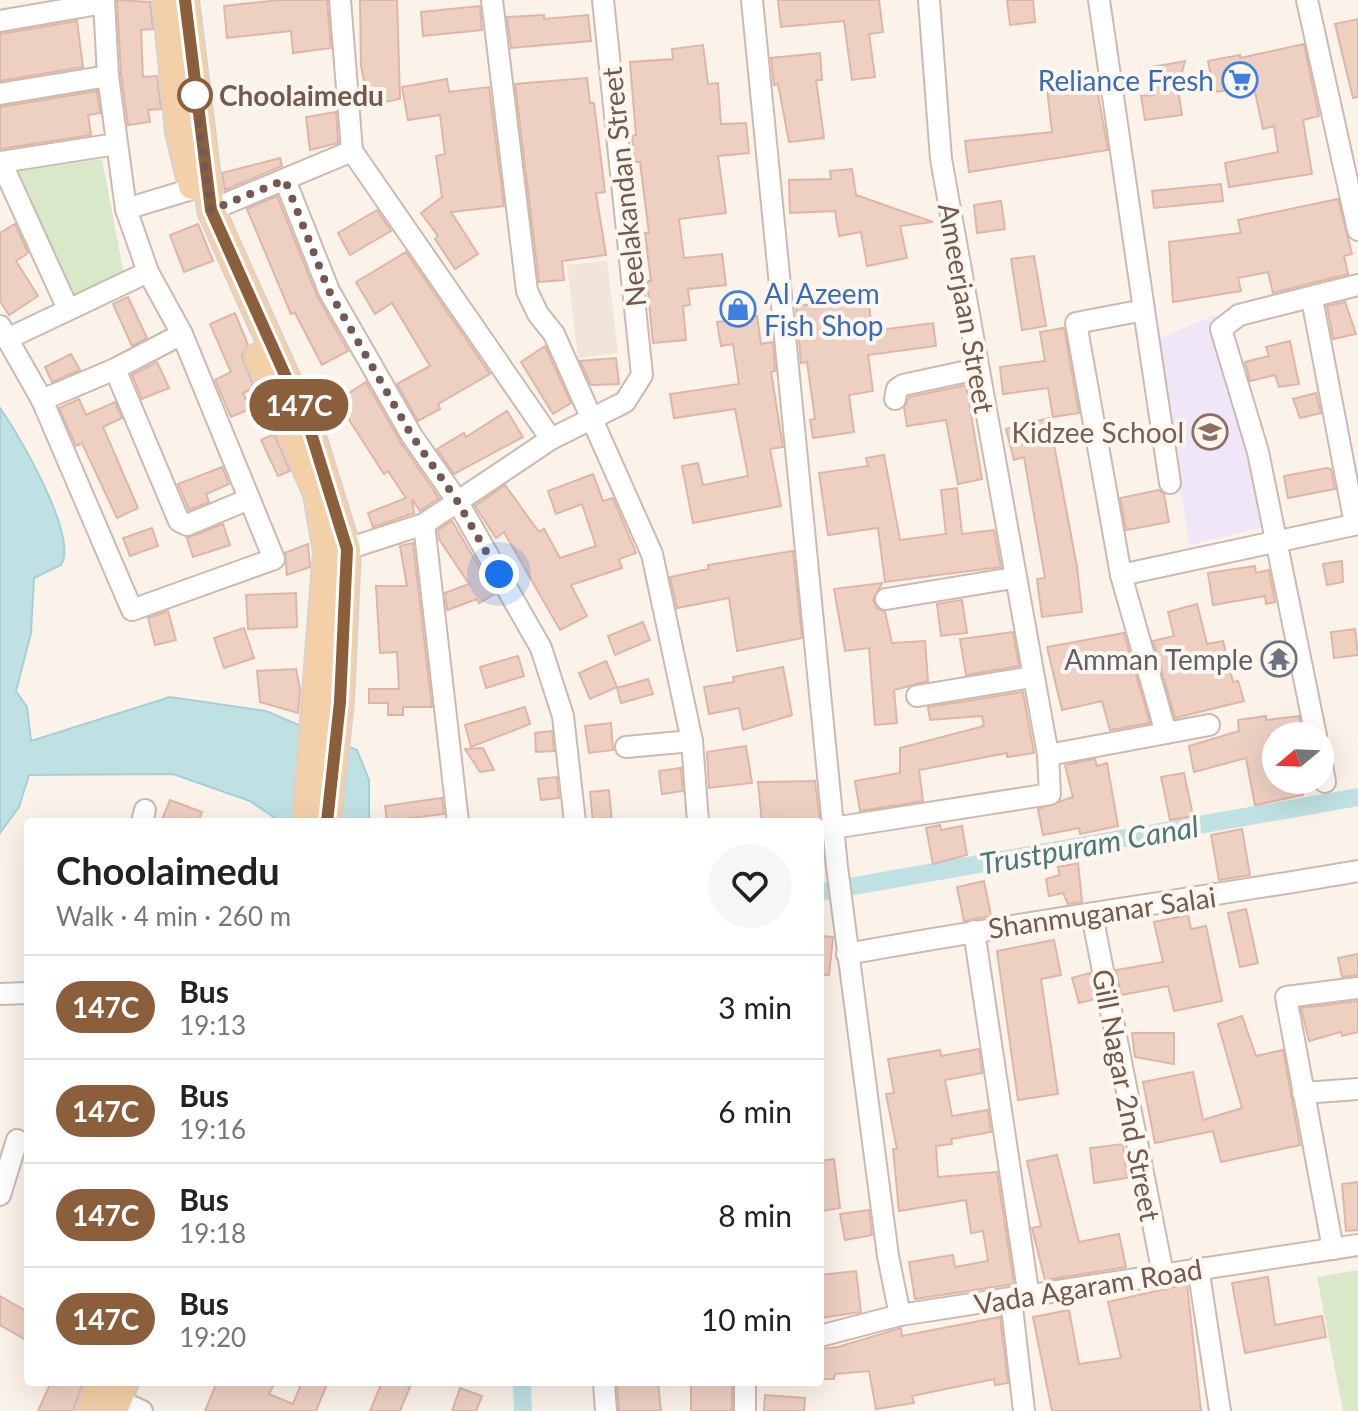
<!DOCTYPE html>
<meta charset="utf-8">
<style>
:root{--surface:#fff;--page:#f6f6f6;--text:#222;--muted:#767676;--line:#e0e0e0}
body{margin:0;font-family:Lato,sans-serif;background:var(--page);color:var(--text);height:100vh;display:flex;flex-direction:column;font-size:30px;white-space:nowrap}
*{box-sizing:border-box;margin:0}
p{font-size:26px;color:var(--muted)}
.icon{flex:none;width:44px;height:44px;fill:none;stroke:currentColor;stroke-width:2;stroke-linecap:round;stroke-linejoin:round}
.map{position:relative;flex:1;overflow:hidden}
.drawer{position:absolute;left:24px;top:818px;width:800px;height:568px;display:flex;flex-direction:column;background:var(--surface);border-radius:8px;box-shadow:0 8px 32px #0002}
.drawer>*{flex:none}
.badge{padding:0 16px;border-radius:26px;font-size:28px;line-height:52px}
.needle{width:52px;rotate:251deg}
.tools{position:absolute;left:1262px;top:722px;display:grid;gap:16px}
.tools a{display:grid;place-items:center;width:72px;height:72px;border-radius:50%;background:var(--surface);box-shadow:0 8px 32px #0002;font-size:40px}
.you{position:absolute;width:40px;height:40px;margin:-20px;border:6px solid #fff;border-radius:50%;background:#1a73e8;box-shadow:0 0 0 12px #1a73e833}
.map>.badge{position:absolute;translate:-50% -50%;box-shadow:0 0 0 4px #fff}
.round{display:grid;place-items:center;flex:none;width:84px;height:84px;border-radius:42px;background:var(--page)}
.summary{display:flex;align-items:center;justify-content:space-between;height:136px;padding:0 32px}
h1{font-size:38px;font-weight:700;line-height:60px}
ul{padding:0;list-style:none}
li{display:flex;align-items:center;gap:24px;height:104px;padding:0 32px;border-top:2px solid var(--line)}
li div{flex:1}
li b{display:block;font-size:30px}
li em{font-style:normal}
li .badge{min-width:88px;font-weight:700;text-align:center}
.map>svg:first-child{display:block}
.residential{fill:#f2e4d8}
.education{fill:#efe6f7}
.green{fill:#d8e8c9}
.water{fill:#bfe1e3;stroke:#a6d1d4;stroke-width:2}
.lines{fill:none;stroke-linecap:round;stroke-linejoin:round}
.canal{stroke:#bfe1e3;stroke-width:18}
.building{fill:#eed0c3;stroke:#dfb6a5;stroke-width:2}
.minor-casing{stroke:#ccbab0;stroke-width:24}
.major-casing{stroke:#d8d1ce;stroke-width:30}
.minor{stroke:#fff;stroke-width:20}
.major{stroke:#f3d0a8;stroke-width:26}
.line-casing{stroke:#fff;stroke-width:18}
.line{stroke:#8b5e3c;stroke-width:12}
.walk{stroke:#73594f;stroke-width:8;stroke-dasharray:0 14.4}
.stop-dot{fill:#fff;stroke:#8b5e3c;stroke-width:4}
.labels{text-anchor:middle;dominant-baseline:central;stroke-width:8;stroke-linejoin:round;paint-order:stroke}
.shop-label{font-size:28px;fill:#366cbe;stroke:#fef7f0;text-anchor:end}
.stop-label{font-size:28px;font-weight:bold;fill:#73594f;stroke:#fef7f0;text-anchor:start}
.street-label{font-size:28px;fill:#73594f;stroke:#fef7f0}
.education-label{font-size:28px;fill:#785e54;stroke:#fef7f0;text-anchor:end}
.worship-label{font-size:28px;fill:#5b616d;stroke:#fef7f0;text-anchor:end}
.water-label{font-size:30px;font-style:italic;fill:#477a7e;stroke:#fef7f0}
</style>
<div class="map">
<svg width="1358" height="1411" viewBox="0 0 1358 1411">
<rect width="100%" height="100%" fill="#fbf2e9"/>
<polygon class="residential" points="607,261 618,353 578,358 567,265"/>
<polygon class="education" points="1215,315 1273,525 1189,545 1160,338"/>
<g class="green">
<polygon points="102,159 124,275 65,301 10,172"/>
<polygon points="1358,1270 1358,1411 1343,1411 1317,1277"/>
</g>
<path class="water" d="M0,408C18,433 79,537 61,565L34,578L31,633L16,691L27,707L31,741L170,697L266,711L357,750L369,780V822H281L250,801L173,774L29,775L19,807L0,833Z"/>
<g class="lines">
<g class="canal">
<polyline points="820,892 1358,797"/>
<polyline points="522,1382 523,1411"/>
</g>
</g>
<g class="building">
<polygon points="117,0 150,2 153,29 141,30 143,77 157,76 161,109 148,110 150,122 128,125 121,75"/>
<polygon points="279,0 327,0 331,48 293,53 291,31 227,38 224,6"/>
<polygon points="360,0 397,0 400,99 369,105 361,66"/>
<polygon points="778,0 879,0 883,32 869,34 875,77 852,80 844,21 781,27"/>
<polygon points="1007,0 1033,0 1035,22 1010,25"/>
<polygon points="480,6 482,30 423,36 421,12"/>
<polygon points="544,15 544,19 588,15 591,41 511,48 507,17"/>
<polygon points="1358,19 1358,97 1353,98 1335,24"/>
<polygon points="77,21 83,67 0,81 0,34"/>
<polygon points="1304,44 1319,116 1303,120 1312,174 1229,187 1225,163 1278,152 1274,126 1263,129 1254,87 1214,92 1208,61 1240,55 1240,58"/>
<polygon points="703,45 708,84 718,83 721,124 746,123 749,153 718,156 726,213 679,219 684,258 722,254 726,285 688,289 690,305 683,306 686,340 653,343 647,281 651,281 645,233 649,233 640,162 635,162 632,136 636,135 630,62 673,59 672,49"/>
<polygon points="820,53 822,80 816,80 824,138 789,142 778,84 774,85 771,58"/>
<polygon points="1185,61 1181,76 1176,77 1182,115 1145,120 1141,96 1154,95 1152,67"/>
<polygon points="587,78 590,103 594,103 605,192 596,193 606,255 562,261 564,280 539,282 515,84"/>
<polygon points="447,79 449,92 489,87 504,206 451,212 478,254 455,269 435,239 438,236 421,213 442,197 436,156 445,154 440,115 408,120 402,87"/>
<polygon points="1096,83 1108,150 969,172 965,141 1052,132 1047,89"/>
<polygon points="97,91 100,113 88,115 91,135 0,149 0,107"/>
<polygon points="336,112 338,143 310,150 306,117"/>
<polygon points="280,158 282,166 225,190 222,173"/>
<polygon points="852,169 856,195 933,222 900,226 907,258 867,266 861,232 839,236 835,211 790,213 789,180 831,179 830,171"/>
<polygon points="1221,184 1223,201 1154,208 1152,191"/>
<polygon points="277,196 317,296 348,351 322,365 295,313 291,314 247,209"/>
<polygon points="1338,199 1352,254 1344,256 1348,274 1273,293 1268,272 1238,278 1241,291 1173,302 1169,242 1241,233 1238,220"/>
<polygon points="1001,201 1005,229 977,233 974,205"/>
<polygon points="377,210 391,231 350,255 338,233"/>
<polygon points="15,224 28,253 16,261 38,296 9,315 0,301 0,233"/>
<polygon points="198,224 213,261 184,272 170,235"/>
<polygon points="406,252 490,374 438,404 440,409 418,421 397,384 430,366 392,303 375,314 356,282"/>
<polygon points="1034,256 1046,326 1022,330 1011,259"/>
<polygon points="128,297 147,338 132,346 113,304"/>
<polygon points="868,297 872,331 933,323 936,346 868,355 873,391 849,395 854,432 813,438 810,420 815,419 807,362 801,363 796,306"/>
<polygon points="1345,302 1356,334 1333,339 1327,306"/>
<polygon points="235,313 248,345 242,356 254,388 243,393 250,409 231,417 215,380 231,372 210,324"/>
<polygon points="757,316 761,344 773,342 775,371 771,372 783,447 770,449 781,506 693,523 682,466 698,463 703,485 748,476 735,409 674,418 670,394 739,384 733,344 721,346 717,322"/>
<polygon points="1064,328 1079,413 1053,417 1048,388 1003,394 1000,367 1045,361 1040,332"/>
<polygon points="1290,341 1299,384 1279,387 1275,375 1250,381 1245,362 1269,356 1266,347"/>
<polygon points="545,346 571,403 553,414 521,362"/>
<polygon points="71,354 80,370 52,382 45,367"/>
<polygon points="616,358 619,384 591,385 580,361"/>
<polygon points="157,362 169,388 142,399 132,375"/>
<polygon points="366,382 401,443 439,498 420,511 412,499 414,513 373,527 368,513 406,498 388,471 384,474 337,401"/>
<polygon points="966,385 982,479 958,484 946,420 907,426 904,408 909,397"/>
<polygon points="1316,393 1321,413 1300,418 1293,399"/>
<polygon points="79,399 86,415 115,402 122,418 103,427 138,508 117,518 82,443 76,446 59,408"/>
<polygon points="507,411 523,437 454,474 437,449 464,433 466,437"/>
<polygon points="1049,418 1077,567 1082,612 1042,617 1037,579 1045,578 1024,457 1014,460 1006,429"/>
<polygon points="274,434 290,471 278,476 261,440"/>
<polygon points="884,455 900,540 946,534 941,490 957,488 962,534 994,530 1001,567 885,582 878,528 828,535 819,473 868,466 866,458"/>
<polygon points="222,467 229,484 206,494 209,502 189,510 178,484"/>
<polygon points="1327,468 1331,469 1335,489 1288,498 1284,476"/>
<polygon points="593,474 603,501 613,498 636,553 619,559 622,568 571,585 587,616 560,630 504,532 496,538 475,506 505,485 539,532 544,529 560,558 596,546 582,504 556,514 548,491"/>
<polygon points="1159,490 1164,494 1169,522 1126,530 1120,498"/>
<polygon points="452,521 495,594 479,603 477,599 447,610 445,593 469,584 439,539 438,530"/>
<polygon points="223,524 230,545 193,557 187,538"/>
<polygon points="152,528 158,546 130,556 123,538"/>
<polygon points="413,543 432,707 403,707 403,715 388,715 388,703 369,703 369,689 399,689 397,652 380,653 376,586 407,586 400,546"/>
<polygon points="308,544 310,567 287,575 285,553"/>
<polygon points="793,551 802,638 737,651 729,598 677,608 670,577 709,569 708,565"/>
<polygon points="1342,561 1343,582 1327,585 1323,564"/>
<polygon points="1255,566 1256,573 1269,570 1275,602 1266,604 1265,596 1213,605 1208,573"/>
<polygon points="882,583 873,600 877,608 885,612 892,643 925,641 928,681 894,690 897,723 875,725 869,648 845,651 834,589"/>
<polygon points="296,593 297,627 248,629 246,595"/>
<polygon points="962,600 967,633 941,636 937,604"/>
<polygon points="1197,604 1207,644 1223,641 1233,682 1238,681 1244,701 1175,718 1153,641 1174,636 1168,612"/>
<polygon points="168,611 176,640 155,645 148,618"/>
<polygon points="643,622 650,640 615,655 608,636"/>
<polygon points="244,628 254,658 224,668 214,638"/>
<polygon points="1355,629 1358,655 1334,658 1331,632"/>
<polygon points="1013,632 1019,666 966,675 960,639"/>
<polygon points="1124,633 1150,723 1110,730 1102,701 1062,710 1047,647"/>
<polygon points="518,656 524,676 486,688 480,667"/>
<polygon points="606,661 617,687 590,699 579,673"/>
<polygon points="783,667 792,715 743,730 739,708 709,714 704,687 734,682 733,677"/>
<polygon points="296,669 300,689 298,713 260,702 257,671"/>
<polygon points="648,679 653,694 621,703 617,688"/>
<polygon points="1023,692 1034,753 1007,757 1007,753 919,770 923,801 860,811 855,781 900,773 900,748 984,726 982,716 930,720 928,707"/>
<polygon points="525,707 530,724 471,747 465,725"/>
<polygon points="1266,716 1266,720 1299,716 1303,736 1269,736 1276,780 1300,780 1303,795 1255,805 1246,758 1194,772 1189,746 1239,731 1238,720"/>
<polygon points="611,723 613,750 589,753 585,726"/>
<polygon points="552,731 554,751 536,752 535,733"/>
<polygon points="746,746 752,783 709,788 707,752"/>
<polygon points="483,748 494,770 480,772 465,749"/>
<polygon points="1095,759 1097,766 1107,763 1118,826 1080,834 1079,828 1043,835 1038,809 1073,797 1065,765"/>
<polygon points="681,768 683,791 662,794 659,771"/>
<polygon points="1184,773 1193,816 1170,820 1161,777"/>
<polygon points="557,777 559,798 541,800 538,779"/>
<polygon points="815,781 820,822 762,822 758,782"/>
<polygon points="609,790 612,822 593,822 590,792"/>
<polygon points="442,798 444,814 387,821 385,806"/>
<polygon points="170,800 202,812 198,822 161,822"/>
<polygon points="940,825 941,830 962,826 967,855 933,864 926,828"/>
<polygon points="1242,829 1250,875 1219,880 1211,835"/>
<polygon points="1078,863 1082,902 1068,904 1063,893 1049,896 1046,879 1060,875 1058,867"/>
<polygon points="984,881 991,916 964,921 957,887"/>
<polygon points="1246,909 1258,963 1240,967 1228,913"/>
<polygon points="1188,915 1191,929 1206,926 1222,1001 1174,1011 1168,986 1121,995 1116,970 1163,962 1154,922"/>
<polygon points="820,936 833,937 829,975 820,975"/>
<polygon points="1054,940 1061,975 1041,979 1058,1094 1018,1100 997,951"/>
<polygon points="1358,954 1358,975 1342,977 1338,958"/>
<polygon points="1090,973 1095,999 1079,1003 1072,978"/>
<polygon points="1358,1001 1358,1032 1342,1036 1341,1032 1309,1041 1301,1008"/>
<polygon points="1242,1016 1256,1056 1283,1050 1300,1145 1221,1162 1213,1131 1155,1143 1143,1082 1193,1072 1203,1120 1242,1108 1218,1024"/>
<polygon points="1132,1033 1174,1033 1174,1064 1135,1057"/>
<polygon points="979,1049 982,1073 945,1080 952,1116 988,1110 991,1132 951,1139 952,1144 936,1146 938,1177 997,1172 1014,1284 915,1299 909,1262 953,1255 955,1267 988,1261 983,1231 971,1233 966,1200 899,1211 893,1149 897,1149 886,1094 894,1093 888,1059 940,1050 941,1056"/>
<polygon points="1123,1144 1127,1178 1094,1183 1090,1148"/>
<polygon points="1057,1155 1079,1242 1119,1234 1126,1267 1045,1280 1032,1228 1041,1226 1027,1161"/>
<polygon points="834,1159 840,1208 822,1211 820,1161"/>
<polygon points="1358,1182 1358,1230 1346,1231 1342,1184"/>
<polygon points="869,1210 872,1235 845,1240 840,1214"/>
<polygon points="856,1271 861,1312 820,1318 820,1275"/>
<polygon points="1268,1277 1275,1325 1322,1316 1326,1337 1245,1353 1232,1283"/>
<polygon points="1187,1284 1201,1411 1052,1411 1033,1317 1069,1310 1079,1364 1121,1358 1108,1302"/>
<polygon points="0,1296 28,1312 28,1341 0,1325"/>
<polygon points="1000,1317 1008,1383 995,1385 994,1379 912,1396 914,1403 876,1409 869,1371 835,1374 834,1379 820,1379 820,1349 838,1347 901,1328 902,1336"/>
<polygon points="51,1382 82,1385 73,1411 38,1411"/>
<polygon points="217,1382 265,1382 273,1386 269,1394 293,1404 302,1382 328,1382 316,1411 205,1411"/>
<polygon points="382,1382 412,1382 400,1411 370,1411"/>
<polygon points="658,1382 661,1411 619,1411 617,1383"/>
<rect x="691" y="1382" width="41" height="29"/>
<polygon points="460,1388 482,1396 476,1411 452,1411"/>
<polygon points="765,1395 805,1398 804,1411 764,1411"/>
</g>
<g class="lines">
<defs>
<g id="minor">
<polyline points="340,0 352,151 551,439"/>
<polyline points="492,0 527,291 538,314 554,334 652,554 692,741 698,822"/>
<polyline points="752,0 837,867 888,1256 900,1315"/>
<polyline points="1099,0 1144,310 1076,323 1121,575 1166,733"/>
<polyline points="1307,0 1358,230"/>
<polyline points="0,21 104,3"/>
<polyline points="0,94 108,76"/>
<polyline points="285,180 329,291 412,436 456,499 541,648 563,716 575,822"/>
<polyline points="126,209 192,189"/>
<polyline points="211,210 352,151"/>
<polyline points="1312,299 1355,524"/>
<polyline points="68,309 1,162 116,144"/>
<polyline points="1144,310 1170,483"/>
<polyline points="0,326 42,400 132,610 274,559 182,334 148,272 126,209 108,76 104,0"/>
<polyline points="7,339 148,272"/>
<polyline points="115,369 179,521 187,525 249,499"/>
<polyline points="895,399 897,389 903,385 977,369"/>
<polyline points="42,400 115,369 182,334"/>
<polyline points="424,524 458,822"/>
<polyline points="347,549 424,524 551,439 625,402 642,375 603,0"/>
<polyline points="1121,575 1358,524"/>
<polyline points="886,599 1013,578"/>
<polyline points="917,696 1032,677"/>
<polyline points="1316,736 1258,452 1221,329 1239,315 1358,285"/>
<polyline points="626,747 692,741"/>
<polyline points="1320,754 1325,782"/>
<polyline points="1048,755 1209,725"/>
<polyline points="142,822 145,810"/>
<polyline points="833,828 1050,794 1048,755 941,159 929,0"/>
<polyline points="1092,915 1163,1274"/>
<polyline points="974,931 1029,1297"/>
<path d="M847,954C1017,923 1188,900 1358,871"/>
<polyline points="0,994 28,993"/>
<polyline points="1303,1093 1358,1089"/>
<polyline points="0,1195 17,1140"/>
<polyline points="1333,1249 1286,997 1358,988"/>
<polyline points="1198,1267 1220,1411"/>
<polyline points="1011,1299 1024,1411"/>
<polyline points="820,1336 900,1315 1358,1245"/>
<polyline points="604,1382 606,1411"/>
<polyline points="118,1400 142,1411"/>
<polyline points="745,1411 745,1382"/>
</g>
<g id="major">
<polyline points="166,0 179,132 192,186"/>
<polyline points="185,0 211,210 311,433 347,549 340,702 327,822"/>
<polyline points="258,357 317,494 327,552 306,822"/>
<polyline points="89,1411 100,1382"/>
<polyline points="114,1411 125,1382"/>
</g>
</defs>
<use href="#minor" class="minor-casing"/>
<use href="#major" class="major-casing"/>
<use href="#minor" class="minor"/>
<use href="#major" class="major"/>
</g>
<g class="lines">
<defs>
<polyline id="line" points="185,0 211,210 311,433 347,549 340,702 327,822"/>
</defs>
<use href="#line" class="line-casing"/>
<use href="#line" class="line"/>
<polyline class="walk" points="195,95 211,210 285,180 329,291 412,436 456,499 499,574"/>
</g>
<defs>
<symbol id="supermarket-ring" viewBox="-11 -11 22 22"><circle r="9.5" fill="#fef7f0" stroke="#3f7fe0" stroke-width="1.5"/><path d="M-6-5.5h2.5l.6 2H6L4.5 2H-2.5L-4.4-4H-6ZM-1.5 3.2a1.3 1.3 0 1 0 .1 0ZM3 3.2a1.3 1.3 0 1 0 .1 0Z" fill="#3f7fe0"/></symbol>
<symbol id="shop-ring" viewBox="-11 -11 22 22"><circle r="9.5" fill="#fef7f0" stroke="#3f7fe0" stroke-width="1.5"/><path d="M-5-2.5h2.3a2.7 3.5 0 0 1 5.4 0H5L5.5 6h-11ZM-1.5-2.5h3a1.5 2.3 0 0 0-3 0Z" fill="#3f7fe0"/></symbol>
<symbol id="school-ring" viewBox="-11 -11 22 22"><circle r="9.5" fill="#fef7f0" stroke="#8d6e63" stroke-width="1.5"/><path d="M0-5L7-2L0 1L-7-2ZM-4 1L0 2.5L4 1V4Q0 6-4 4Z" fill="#8d6e63"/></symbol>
<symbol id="temple-ring" viewBox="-11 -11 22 22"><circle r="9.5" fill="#fef7f0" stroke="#6b7280" stroke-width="1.5"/><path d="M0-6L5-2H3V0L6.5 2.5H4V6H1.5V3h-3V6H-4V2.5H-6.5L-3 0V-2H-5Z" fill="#6b7280"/></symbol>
</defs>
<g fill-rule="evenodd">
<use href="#supermarket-ring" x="1220" y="60" width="40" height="40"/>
<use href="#shop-ring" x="718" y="289" width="40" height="40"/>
<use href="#school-ring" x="1190" y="412" width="40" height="40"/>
<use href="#temple-ring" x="1259" y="639" width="40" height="40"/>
</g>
<circle class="stop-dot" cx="195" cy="95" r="16"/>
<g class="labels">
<g class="shop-label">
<text x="1214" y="80">Reliance Fresh</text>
<text x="764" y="293" text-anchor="start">Al Azeem<tspan x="764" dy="32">Fish Shop</tspan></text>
</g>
<g class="stop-label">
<text x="219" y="95">Choolaimedu</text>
</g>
<g class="street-label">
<text transform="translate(623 187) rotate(-96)">Neelakandan Street</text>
<text transform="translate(967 308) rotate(80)">Ameerjaan Street</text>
<text transform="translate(1102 912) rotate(-8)">Shanmuganar Salai</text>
<text transform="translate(1127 1095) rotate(79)">Gill Nagar 2nd Street</text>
<text transform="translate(1088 1286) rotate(-9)">Vada Agaram Road</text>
</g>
<g class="education-label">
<text x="1184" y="432">Kidzee School</text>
</g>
<g class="worship-label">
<text x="1253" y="659">Amman Temple</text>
</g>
<g class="water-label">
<text transform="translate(1089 844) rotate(-10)">Trustpuram Canal</text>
</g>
</g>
</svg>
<div class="tools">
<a><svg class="needle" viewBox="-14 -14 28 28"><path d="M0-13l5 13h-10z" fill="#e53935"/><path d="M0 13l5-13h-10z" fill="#767676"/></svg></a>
</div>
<div class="you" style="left:499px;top:574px"></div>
<b class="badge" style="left:299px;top:405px;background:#8b5e3c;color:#fff">147C</b>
<section class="drawer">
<div class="summary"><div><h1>Choolaimedu</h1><p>Walk · 4 min · 260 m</p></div><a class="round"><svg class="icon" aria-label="heart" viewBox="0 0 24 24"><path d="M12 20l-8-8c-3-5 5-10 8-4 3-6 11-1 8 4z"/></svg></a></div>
<ul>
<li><span class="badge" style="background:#8b5e3c;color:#fff">147C</span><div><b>Bus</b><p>19:13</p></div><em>3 min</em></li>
<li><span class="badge" style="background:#8b5e3c;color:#fff">147C</span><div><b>Bus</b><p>19:16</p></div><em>6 min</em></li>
<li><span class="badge" style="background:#8b5e3c;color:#fff">147C</span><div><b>Bus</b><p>19:18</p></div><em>8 min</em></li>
<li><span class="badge" style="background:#8b5e3c;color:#fff">147C</span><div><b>Bus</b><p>19:20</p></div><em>10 min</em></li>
</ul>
</section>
</div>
